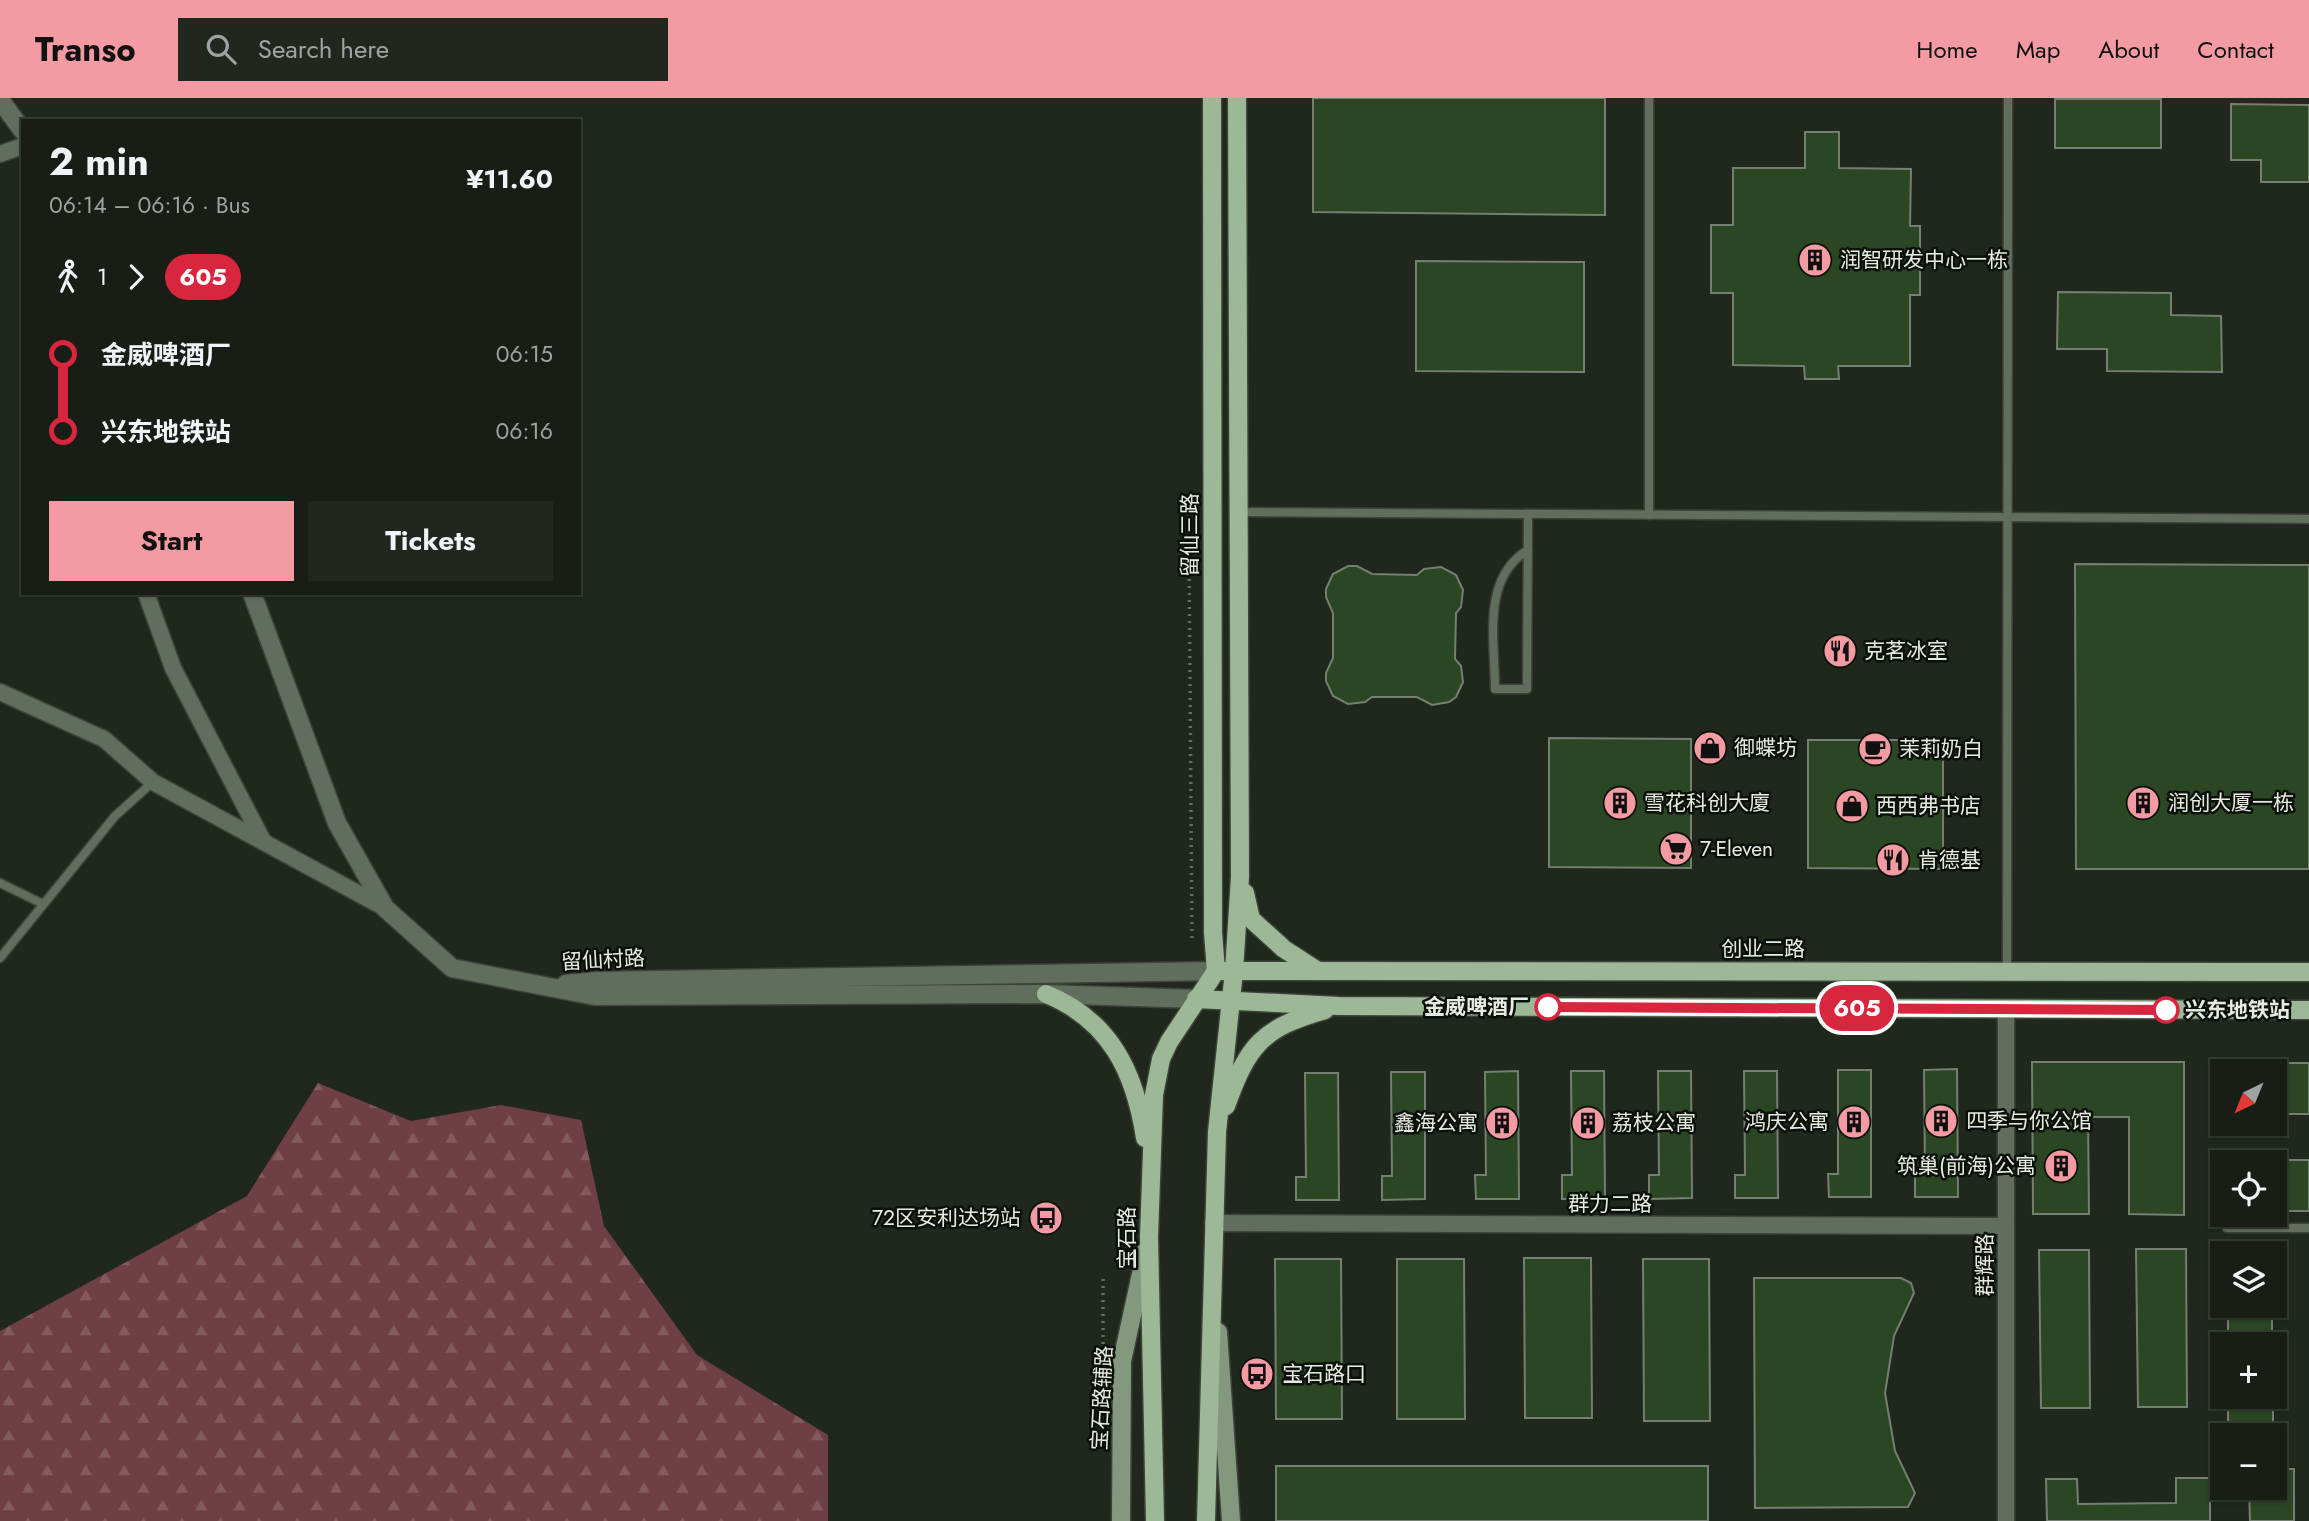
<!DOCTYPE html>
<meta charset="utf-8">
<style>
:root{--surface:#181e16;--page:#21271f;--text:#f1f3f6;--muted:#9fa2a1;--line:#363c35;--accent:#f49aa3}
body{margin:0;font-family:Jost,"Noto Sans SC",sans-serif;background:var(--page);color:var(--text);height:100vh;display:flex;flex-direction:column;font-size:26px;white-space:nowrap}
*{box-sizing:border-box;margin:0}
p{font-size:23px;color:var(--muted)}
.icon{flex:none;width:38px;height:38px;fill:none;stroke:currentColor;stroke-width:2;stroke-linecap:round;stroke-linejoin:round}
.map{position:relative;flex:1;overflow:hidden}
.panel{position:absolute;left:21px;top:21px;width:560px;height:476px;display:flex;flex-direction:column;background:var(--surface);border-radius:0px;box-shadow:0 2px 5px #0004,0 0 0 2px var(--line)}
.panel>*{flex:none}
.badge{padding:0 14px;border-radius:23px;font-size:24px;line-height:46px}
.needle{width:46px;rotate:223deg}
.tools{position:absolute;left:2210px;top:961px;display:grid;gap:14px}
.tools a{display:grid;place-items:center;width:77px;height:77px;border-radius:0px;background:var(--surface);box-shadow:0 2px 5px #0004,0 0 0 2px var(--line);font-size:35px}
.map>.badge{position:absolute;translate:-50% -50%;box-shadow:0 0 0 4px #fff}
.legs{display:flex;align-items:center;gap:10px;height:77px;padding:0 28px;font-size:23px}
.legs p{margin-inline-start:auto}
.headline{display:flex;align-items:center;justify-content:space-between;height:119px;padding:0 28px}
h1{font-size:38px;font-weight:700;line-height:52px}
.button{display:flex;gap:14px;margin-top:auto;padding:14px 28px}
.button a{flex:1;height:80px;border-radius:0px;background:var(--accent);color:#111;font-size:28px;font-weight:700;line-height:80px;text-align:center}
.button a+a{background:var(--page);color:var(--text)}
ul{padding:0 28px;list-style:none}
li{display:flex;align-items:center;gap:24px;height:77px;font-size:26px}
li i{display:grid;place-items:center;width:10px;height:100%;margin:0 9px;background:currentColor}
li i::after{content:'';width:18px;height:18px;margin:-9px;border:5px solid;border-radius:50%;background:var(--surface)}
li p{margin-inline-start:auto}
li:first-child i{background:linear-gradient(#0000 50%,currentColor 0)}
li:last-child i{background:linear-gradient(currentColor 50%,#0000 0)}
header{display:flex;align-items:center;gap:42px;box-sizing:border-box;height:98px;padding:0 35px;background:var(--accent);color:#111}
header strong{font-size:33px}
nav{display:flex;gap:38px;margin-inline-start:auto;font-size:24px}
.search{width:490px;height:63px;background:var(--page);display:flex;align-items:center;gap:18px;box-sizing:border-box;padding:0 24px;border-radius:0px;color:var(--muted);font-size:26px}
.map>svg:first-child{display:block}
.forest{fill:url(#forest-firs)}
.building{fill:#2a4623;stroke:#747e72;stroke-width:2}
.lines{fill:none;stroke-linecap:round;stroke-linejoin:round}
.service-casing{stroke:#3c4339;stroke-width:11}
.minor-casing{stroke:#3c4339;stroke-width:19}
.tertiary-casing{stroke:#3c4339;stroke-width:21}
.secondary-casing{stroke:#3c4339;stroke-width:21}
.primary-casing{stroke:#3c4339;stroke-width:21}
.path{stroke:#656c62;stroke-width:3.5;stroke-dasharray:2 5;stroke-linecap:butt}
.service{stroke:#616e5e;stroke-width:8}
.minor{stroke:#616e5e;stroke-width:16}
.tertiary{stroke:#616e5e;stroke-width:18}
.secondary{stroke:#83987e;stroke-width:18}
.primary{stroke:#9db896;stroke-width:18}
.line-1-casing{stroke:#fff;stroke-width:16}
.line-1{stroke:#d7263d;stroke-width:10}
.stop-1-dot{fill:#fff;stroke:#d7263d;stroke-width:3.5}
.labels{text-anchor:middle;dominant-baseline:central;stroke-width:5;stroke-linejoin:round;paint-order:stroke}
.poi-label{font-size:21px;fill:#e5eae3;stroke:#0c100b;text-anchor:start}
.street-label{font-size:21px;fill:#e5eae3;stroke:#0c100b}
.stop-label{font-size:21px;font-weight:bold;fill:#e5eae3;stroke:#0c100b;text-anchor:end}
</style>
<header>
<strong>Transo</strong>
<div class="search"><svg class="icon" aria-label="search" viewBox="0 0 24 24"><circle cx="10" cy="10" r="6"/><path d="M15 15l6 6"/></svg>Search here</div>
<nav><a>Home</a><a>Map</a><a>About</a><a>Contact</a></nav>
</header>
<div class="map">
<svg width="2309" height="1423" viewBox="0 0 2309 1423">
<defs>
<pattern id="forest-firs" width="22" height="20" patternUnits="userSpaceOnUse" patternTransform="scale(1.75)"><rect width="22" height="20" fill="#6e3f44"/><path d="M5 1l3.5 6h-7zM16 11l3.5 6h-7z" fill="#835b5f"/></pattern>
</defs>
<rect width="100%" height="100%" fill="#20281d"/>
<polygon class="forest" points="318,985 411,1023 501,1007 581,1022 604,1128 697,1257 828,1337 828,1423 0,1423 0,1233 247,1098"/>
<g class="building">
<polygon points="1313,0 1605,0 1605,117 1313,114"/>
<rect x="2055" y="1" width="106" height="49"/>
<polygon points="2231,6 2309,7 2309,84 2261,84 2261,62 2231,62"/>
<polygon points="1805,34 1839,34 1839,70 1911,71 1910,128 1920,128 1920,197 1910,197 1910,268 1838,268 1839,281 1805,281 1804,268 1733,267 1733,195 1711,195 1711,127 1733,127 1733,70 1805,70"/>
<polygon points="1416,163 1584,164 1584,274 1416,273"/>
<polygon points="2058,194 2171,195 2171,217 2221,218 2222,274 2107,273 2107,251 2057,251"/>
<polygon points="2075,466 2309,467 2309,771 2076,771"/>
<polygon points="1348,468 1357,468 1372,476 1417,477 1424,471 1441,469 1456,477 1463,492 1461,509 1456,515 1455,561 1461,568 1463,584 1456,599 1449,604 1432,607 1417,599 1372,599 1365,604 1348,606 1333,598 1326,583 1326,575 1333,560 1333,515 1326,499 1326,491 1333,476"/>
<polygon points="1549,640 1691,641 1691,770 1549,769"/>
<polygon points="1808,642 1943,642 1943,771 1808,770"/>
<polygon points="2032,964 2184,964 2184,1117 2129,1116 2129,1019 2088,1019 2089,1116 2033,1116"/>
<rect x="2275" y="965" width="34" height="51"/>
<polygon points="1957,971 1958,1099 1915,1099 1915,1075 1925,1075 1924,972"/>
<polygon points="1838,972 1871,972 1871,1099 1829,1099 1828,1076 1838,1076"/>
<polygon points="1518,973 1519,1101 1476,1101 1475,1077 1486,1077 1485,974"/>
<polygon points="1571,973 1604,973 1605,1100 1562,1101 1562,1077 1572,1077"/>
<polygon points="1658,973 1691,973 1692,1100 1649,1101 1649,1077 1659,1077"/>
<polygon points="1744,973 1777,973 1778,1100 1735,1100 1735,1077 1745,1077"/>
<polygon points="1391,974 1425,974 1425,1101 1382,1102 1382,1078 1392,1078"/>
<polygon points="1305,975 1338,975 1339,1102 1296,1102 1296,1079 1306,1079"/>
<rect x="2275" y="1062" width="34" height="51"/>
<polygon points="2136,1151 2186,1151 2187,1309 2138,1309"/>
<polygon points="2039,1152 2089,1152 2090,1310 2041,1310"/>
<polygon points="1524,1160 1591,1160 1592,1320 1525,1320"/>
<polygon points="1275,1161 1341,1161 1342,1321 1276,1321"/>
<polygon points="1397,1161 1464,1161 1465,1321 1397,1321"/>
<polygon points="1643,1161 1709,1161 1710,1323 1644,1323"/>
<polygon points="1754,1180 1901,1180 1911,1185 1914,1195 1894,1238 1885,1295 1895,1353 1915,1395 1908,1409 1755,1410"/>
<rect x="2228" y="1208" width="44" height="38"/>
<rect x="2228" y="1298" width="45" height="29"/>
<rect x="1276" y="1368" width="432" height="55"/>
<polygon points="2275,1371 2294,1371 2294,1423 2250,1423 2249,1390 2275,1390"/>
<polygon points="2176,1380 2210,1380 2210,1423 2047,1423 2046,1381 2077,1381 2078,1406 2176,1405"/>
</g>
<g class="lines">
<defs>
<g id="service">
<polyline points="1239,414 2309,421"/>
<path d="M1528,416L1527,591H1495C1495,543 1481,480 1528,452"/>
<polyline points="1649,417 1649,0"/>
<polyline points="0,785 43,806"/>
<polyline points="0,860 115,718 153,684"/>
<polyline points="2007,873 2008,0"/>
<polyline points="2227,1130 2309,1130"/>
</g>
<g id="minor">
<polyline points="0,56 23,48"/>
<polyline points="146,495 173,570 263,743"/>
<polyline points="0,594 104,641 153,684 385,810"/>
<polyline points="2006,911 2006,1423"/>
<polyline points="1213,1125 2006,1128"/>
</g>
<g id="tertiary">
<polyline points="0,2 23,33"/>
<polyline points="252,495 337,725 385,810 452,870 595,898 1046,896 1196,901"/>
<polyline points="566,886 598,883 1216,873"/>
</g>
<g id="secondary">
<polyline points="1218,1234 1231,1423"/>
<polyline points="1121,1423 1122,1263 1146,1153"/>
</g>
<g id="primary">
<polyline points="1212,0 1213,834 1216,873"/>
<polyline points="1245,795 1251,821 1284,851 1318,873"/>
<polyline points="1216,873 2309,874"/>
<path d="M1046,896C1110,922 1135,974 1145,1040"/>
<polyline points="1196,901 1339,908 2309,912"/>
<path d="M1226,1008C1248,947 1262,930 1325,912"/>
<polyline points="1155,1423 1149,1139 1154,997 1161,961 1169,944 1216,873"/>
<polyline points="1206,1423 1217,1034 1234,873 1240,779 1237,0"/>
</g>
</defs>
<use href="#service" class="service-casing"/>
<use href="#minor" class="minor-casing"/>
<use href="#tertiary" class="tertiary-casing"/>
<use href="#secondary" class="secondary-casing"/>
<use href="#primary" class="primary-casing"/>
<g class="path">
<polyline points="1189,453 1192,841"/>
<polyline points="1103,1260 1103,1181"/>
</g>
<use href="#service" class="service"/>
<use href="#minor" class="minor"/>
<use href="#tertiary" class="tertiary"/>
<use href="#secondary" class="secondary"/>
<use href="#primary" class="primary"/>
</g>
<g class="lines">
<defs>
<polyline id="line-1" points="1548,909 2166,912"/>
</defs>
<use href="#line-1" class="line-1-casing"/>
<use href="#line-1" class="line-1"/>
</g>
<defs>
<symbol id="building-disc" viewBox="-11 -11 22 22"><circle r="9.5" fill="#f49aa3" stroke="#0c100b"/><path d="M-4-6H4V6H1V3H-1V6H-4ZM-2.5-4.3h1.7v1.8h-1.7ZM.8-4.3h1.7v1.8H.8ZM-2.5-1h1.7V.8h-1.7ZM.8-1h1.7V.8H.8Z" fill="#111"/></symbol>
<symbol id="restaurant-disc" viewBox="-11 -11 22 22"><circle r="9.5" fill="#f49aa3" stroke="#0c100b"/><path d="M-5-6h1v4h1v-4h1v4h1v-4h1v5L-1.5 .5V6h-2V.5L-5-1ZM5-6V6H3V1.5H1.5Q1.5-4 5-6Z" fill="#111"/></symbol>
<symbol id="shop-disc" viewBox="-11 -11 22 22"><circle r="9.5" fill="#f49aa3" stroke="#0c100b"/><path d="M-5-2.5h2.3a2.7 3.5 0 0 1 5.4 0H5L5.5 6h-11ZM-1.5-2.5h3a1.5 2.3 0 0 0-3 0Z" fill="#111"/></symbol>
<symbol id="cafe-disc" viewBox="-11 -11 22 22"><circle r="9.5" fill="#f49aa3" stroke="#0c100b"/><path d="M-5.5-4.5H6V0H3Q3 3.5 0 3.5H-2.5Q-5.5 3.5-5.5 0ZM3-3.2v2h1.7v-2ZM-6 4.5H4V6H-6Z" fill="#111"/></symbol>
<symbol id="supermarket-disc" viewBox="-11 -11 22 22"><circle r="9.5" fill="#f49aa3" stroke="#0c100b"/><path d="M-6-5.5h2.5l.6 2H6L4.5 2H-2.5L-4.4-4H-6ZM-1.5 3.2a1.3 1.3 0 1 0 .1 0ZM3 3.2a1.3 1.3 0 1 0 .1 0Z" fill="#111"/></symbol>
<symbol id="bus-disc" viewBox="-11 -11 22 22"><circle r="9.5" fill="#f49aa3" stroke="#0c100b"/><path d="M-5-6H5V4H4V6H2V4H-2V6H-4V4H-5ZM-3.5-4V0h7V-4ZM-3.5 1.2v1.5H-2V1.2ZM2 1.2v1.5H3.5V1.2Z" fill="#111"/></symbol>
</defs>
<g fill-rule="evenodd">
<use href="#building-disc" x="1796" y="143" width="38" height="38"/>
<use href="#restaurant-disc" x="1821" y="534" width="38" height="38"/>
<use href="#shop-disc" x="1691" y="631" width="38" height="38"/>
<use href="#cafe-disc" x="1856" y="632" width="38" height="38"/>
<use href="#building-disc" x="1601" y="686" width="38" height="38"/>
<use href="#building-disc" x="2124" y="686" width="38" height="38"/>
<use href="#shop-disc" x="1833" y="689" width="38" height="38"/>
<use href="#supermarket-disc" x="1657" y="732" width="38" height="38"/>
<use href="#restaurant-disc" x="1874" y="743" width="38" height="38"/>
<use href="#building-disc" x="1922" y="1004" width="38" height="38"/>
<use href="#building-disc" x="1835" y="1005" width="38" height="38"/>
<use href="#building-disc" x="1483" y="1006" width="38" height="38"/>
<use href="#building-disc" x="1569" y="1006" width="38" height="38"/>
<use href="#building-disc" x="2042" y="1049" width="38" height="38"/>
<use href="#bus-disc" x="1027" y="1101" width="38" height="38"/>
<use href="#bus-disc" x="1238" y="1257" width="38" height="38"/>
</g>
<g class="stop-1-dot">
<circle cx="1548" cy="909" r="12"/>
<circle cx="2166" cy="912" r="12"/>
</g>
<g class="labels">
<g class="poi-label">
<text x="1840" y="162">润智研发中心一栋</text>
<text x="1864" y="553">克茗冰室</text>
<text x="1734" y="650">御蝶坊</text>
<text x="1899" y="651">茉莉奶白</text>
<text x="1644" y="705">雪花科创大廈</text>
<text x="2168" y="705">润创大厦一栋</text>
<text x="1876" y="708">西西弗书店</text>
<text x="1700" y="751">7-Eleven</text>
<text x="1918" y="762">肯德基</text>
<text x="1966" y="1023">四季与你公馆</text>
<text x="1829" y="1024" text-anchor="end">鸿庆公寓</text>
<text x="1478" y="1025" text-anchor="end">鑫海公寓</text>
<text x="1612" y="1025">荔枝公寓</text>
<text x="2036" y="1068" text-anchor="end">筑巢(前海)公寓</text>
<text x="1021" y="1120" text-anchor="end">72区安利达场站</text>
<text x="1282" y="1276">宝石路口</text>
</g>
<g class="street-label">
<text transform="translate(1190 437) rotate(-90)">留仙三路</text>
<text x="1763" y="851">创业二路</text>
<text transform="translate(603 862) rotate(-3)">留仙村路</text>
<text x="1610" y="1106">群力二路</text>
<text transform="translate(1127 1140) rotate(-90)">宝石路</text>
<text transform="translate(1985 1167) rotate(-90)">群辉路</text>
<text transform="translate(1102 1300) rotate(-87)">宝石路辅路</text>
</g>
<g class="stop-label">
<text x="1529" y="909">金威啤酒厂</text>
<text x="2185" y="912" text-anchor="start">兴东地铁站</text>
</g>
</g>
</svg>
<div class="tools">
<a><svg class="needle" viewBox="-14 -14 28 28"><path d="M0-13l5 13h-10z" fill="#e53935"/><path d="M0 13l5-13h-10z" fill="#9fa2a1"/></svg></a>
<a><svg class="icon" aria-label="locate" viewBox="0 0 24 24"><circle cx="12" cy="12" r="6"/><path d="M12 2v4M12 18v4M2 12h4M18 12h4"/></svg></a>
<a><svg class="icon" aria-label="layers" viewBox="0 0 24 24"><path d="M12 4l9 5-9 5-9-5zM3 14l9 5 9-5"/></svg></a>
<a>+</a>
<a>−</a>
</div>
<b class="badge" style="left:1857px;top:910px;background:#d7263d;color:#fff">605</b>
<section class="panel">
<div class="headline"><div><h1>2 min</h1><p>06:14 – 06:16 · Bus</p></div><b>¥11.60</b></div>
<div class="legs"><svg class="icon" aria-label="walk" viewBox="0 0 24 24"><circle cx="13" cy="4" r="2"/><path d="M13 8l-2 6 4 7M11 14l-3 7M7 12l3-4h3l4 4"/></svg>1<svg class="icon" aria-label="forward" viewBox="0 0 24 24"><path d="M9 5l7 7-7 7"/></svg><b class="badge" style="background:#d7263d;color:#fff">605</b></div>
<ul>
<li><i style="color:#d7263d"></i><b>金威啤酒厂</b><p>06:15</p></li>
<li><i style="color:#d7263d"></i><b>兴东地铁站</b><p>06:16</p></li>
</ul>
<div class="button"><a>Start</a><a>Tickets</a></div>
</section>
</div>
